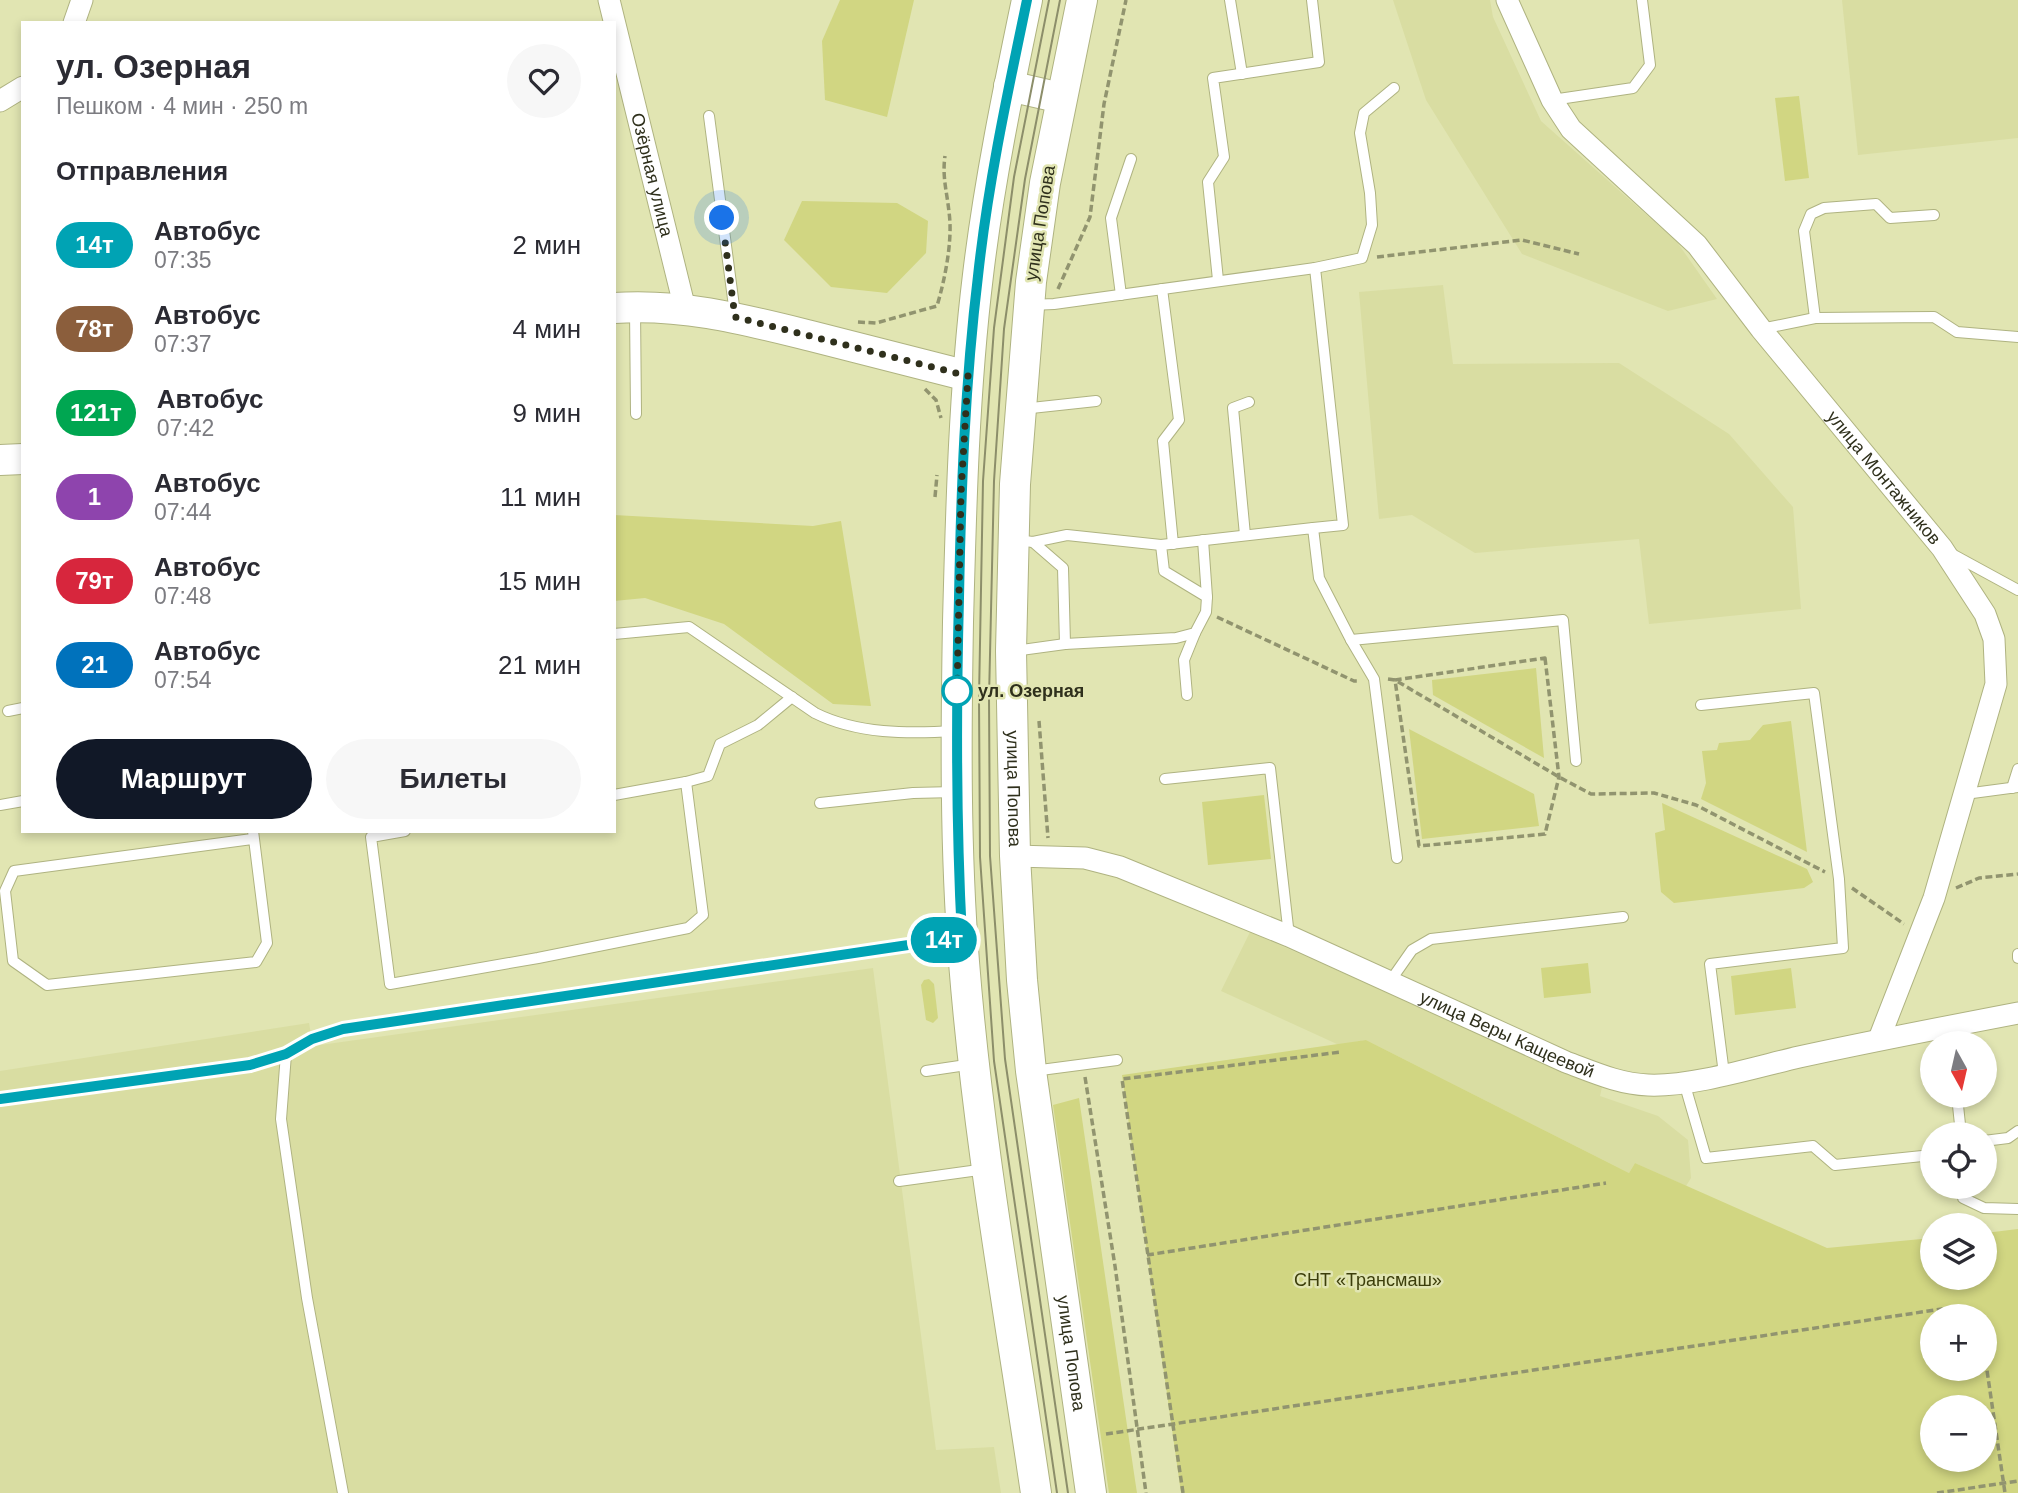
<!DOCTYPE html>
<html lang="ru">
<meta charset="utf-8">
<style>
:root{--surface:#fff;--page:#f7f7f7;--text:#2b2b33;--muted:#7c7c81;--accent:#111827}
body{margin:0;font-family:Helvetica,sans-serif;background:var(--page);color:var(--text);height:100vh;display:flex;flex-direction:column;font-size:26px;white-space:nowrap}
*{box-sizing:border-box;margin:0}
p{font-size:23px;color:var(--muted)}
.icon{flex:none;width:38px;height:38px;fill:none;stroke:currentColor;stroke-width:2;stroke-linecap:round;stroke-linejoin:round}
.map{position:relative;flex:1;overflow:hidden}
.panel{position:absolute;left:21px;top:21px;width:595px;height:812px;display:flex;flex-direction:column;background:var(--surface);border-radius:0px;box-shadow:0 4px 10px #0003}
.panel>*{flex:none}
.badge{padding:0 14px;border-radius:23px;font-size:24px;line-height:46px}
.needle{width:46px;rotate:172deg}
.fabs{position:absolute;left:1920px;top:1031px;display:grid;gap:14px}
.fabs a{display:grid;place-items:center;width:77px;height:77px;border-radius:50%;background:var(--surface);box-shadow:0 4px 10px #0003;font-size:35px}
.you{position:absolute;width:35px;height:35px;margin:-18px;border:5px solid #fff;border-radius:50%;background:#1a73e8;box-shadow:0 0 0 10px #1a73e833}
.map>.badge{position:absolute;translate:-50% -50%;box-shadow:0 0 0 4px #fff}
h2{padding:0 35px;font-size:26px;line-height:63px}
.round{display:grid;place-items:center;flex:none;width:74px;height:74px;border-radius:37px;background:var(--page)}
.headline{display:flex;align-items:center;justify-content:space-between;height:119px;padding:0 35px}
h1{font-size:33px;font-weight:700;line-height:52px}
.button{display:flex;gap:14px;margin-top:auto;padding:14px 35px}
.button a{flex:1;height:80px;border-radius:42px;background:var(--accent);color:#fff;font-size:28px;font-weight:700;line-height:80px;text-align:center}
.button a+a{background:var(--page);color:var(--text)}
ul{padding:0;list-style:none}
li{display:flex;align-items:center;gap:21px;height:84px;padding:0 35px}
li div{flex:1}
li b{display:block;font-size:26px}
li em{font-style:normal}
li .badge{min-width:77px;font-weight:700;text-align:center}
.map>svg:first-child{display:block}
.built{fill:#d9dda2}
.green{fill:#d1d682;fill-rule:evenodd}
.lines{fill:none;stroke-linecap:round;stroke-linejoin:round}
.lane-casing{stroke:#afb381;stroke-width:12}
.street-casing{stroke:#afb381;stroke-width:23}
.secondary-casing{stroke:#afb381;stroke-width:32}
.path{stroke:#91946f;stroke-width:3.5;stroke-dasharray:7 3.5;stroke-linecap:butt}
.lane{stroke:#fff;stroke-width:10}
.street{stroke:#fff;stroke-width:21}
.secondary{stroke:#fff;stroke-width:30}
.tram{stroke:#8c8e6a;stroke-width:2}
.line-casing{stroke:#fff;stroke-width:16}
.line{stroke:#00a3b4;stroke-width:10}
.walk{stroke:#2f301c;stroke-width:7;stroke-dasharray:0 12.6}
.stop-dot{fill:#fff;stroke:#00a3b4;stroke-width:3.5}
.labels{text-anchor:middle;dominant-baseline:central;stroke-width:5;stroke-linejoin:round;paint-order:stroke}
.street-label{font-size:18px;fill:#2f301c;stroke:#e1e5b2}
.stop-label{font-size:18px;font-weight:bold;fill:#2f301c;stroke:#e1e5b2;text-anchor:start}
.park-label{font-size:18px;fill:#3c3e0b;stroke:#e1e5b2}
</style>
<div class="map">
<svg width="2018" height="1493" viewBox="0 0 2018 1493">
<rect width="100%" height="100%" fill="#e1e5b2"/>
<g class="built">
<polygon points="1393,0 1490,0 1493,17 1541,121 1677,242 1717,299 1668,311 1522,254 1426,100"/>
<polygon points="1842,0 2018,0 2018,138 1858,155"/>
<polygon points="1443,285 1453,364 1619,363 1729,434 1793,507 1801,609 1649,624 1639,539 1475,553 1412,515 1379,519 1359,292"/>
<polygon points="1250,932 1602,1087 1600,1096 1658,1116 1688,1140 1691,1178 1686,1186 1635,1163 1629,1173 1366,1040 1339,1045 1221,991"/>
<polygon points="873,968 936,1450 994,1447 1001,1493 0,1493 0,1071 309,1023 313,1046"/>
</g>
<g class="green">
<polygon points="840,0 914,0 887,117 825,100 822,41"/>
<polygon points="1799,96 1809,178 1785,181 1775,98"/>
<polygon points="802,201 897,203 928,221 926,253 887,293 831,287 784,240"/>
<polygon points="614,515 813,526 841,521 871,706 833,704 724,624 645,598 614,601"/>
<polygon points="1536,668 1544,758 1433,695 1432,680"/>
<polygon points="1791,721 1807,852 1701,799 1706,783 1702,751 1717,750 1719,743 1750,740 1763,725"/>
<polygon points="1409,729 1534,794 1539,826 1422,839"/>
<polygon points="1264,795 1271,859 1208,865 1202,802"/>
<polygon points="1662,803 1807,869 1813,882 1804,888 1674,903 1661,892 1655,833 1665,830"/>
<polygon points="1588,963 1591,993 1544,998 1541,968"/>
<polygon points="1791,968 1796,1008 1735,1015 1731,976"/>
<polygon points="929,979 934,984 938,1018 933,1023 926,1020 921,985 924,980"/>
<path d="M1366,1040L1629,1173L1635,1163L1827,1248L1932,1238V1278H1984L1985,1233L2018,1229V1493H1181L1122,1075ZM1932,1316H1984V1368H1932ZM1932,1407H1984V1460H1932Z"/>
<polygon points="1079,1098 1135,1480 1137,1493 1109,1493 1053,1105"/>
</g>
<g class="lines">
<defs>
<g id="lane">
<polyline points="1230,0 1242,74"/>
<polyline points="1552,100 1633,88 1650,65 1642,0"/>
<polyline points="709,116 735,314"/>
<polyline points="1218,280 1208,182 1224,157 1213,78 1319,62 1312,0"/>
<polyline points="1162,289 1179,420 1163,441 1173,544"/>
<polyline points="1121,295 1111,218 1131,159"/>
<polyline points="1030,305 1054,304 1315,268 1362,258 1372,225 1370,193 1360,133 1364,113 1394,88"/>
<polyline points="635,309 636,414"/>
<polyline points="1815,318 1934,317 1957,332 2018,337"/>
<polyline points="1761,329 1815,318 1804,231 1811,214 1824,208 1876,204 1890,218 1934,215"/>
<polyline points="1022,409 1096,401"/>
<polyline points="1313,528 1343,525 1315,268"/>
<polyline points="1245,535 1233,408 1249,402"/>
<polyline points="1016,540 1033,542 1067,535 1161,545"/>
<polyline points="1203,540 1207,597"/>
<polyline points="1033,542 1063,568 1065,644"/>
<polyline points="1950,553 2018,590"/>
<path d="M614,634L689,627L815,713C857,734 908,734 955,731"/>
<polyline points="1351,640 1374,679 1397,858"/>
<polyline points="1014,651 1065,644 1176,638 1195,633 1206,612 1207,597 1164,571 1161,545 1313,528 1319,578 1351,640 1563,620 1576,761"/>
<polyline points="1187,695 1184,660 1195,633"/>
<polyline points="1701,705 1814,693 1839,879 1843,948 1710,964 1724,1074"/>
<polyline points="8,711 23,708"/>
<polyline points="1165,779 1270,768 1289,936"/>
<polyline points="2012,788 2018,769"/>
<polyline points="1965,794 2018,787"/>
<polyline points="614,795 686,782 708,776 720,744 758,725 792,697"/>
<polyline points="820,803 913,793 955,792"/>
<polyline points="0,805 23,801"/>
<polyline points="405,831 371,837 390,984 538,958 688,928 703,915 686,782"/>
<polyline points="252,839 14,871 5,891 13,961 47,985 256,962 267,943 253,831"/>
<polyline points="2018,954 2018,958"/>
<polyline points="1391,980 1412,950 1431,939 1623,917"/>
<polyline points="286,1054 281,1119 307,1298 343,1493"/>
<polyline points="926,1071 973,1064"/>
<polyline points="1033,1071 1117,1060"/>
<polyline points="1684,1082 1706,1158 1813,1146 1835,1165 1932,1155"/>
<polyline points="1957,1096 1961,1134"/>
<polyline points="0,1099 250,1065 286,1054 311,1039 343,1029 959,937"/>
<polyline points="1984,1141 2008,1138 2018,1131"/>
<polyline points="899,1181 986,1169"/>
<polyline points="1962,1186 1963,1198 1984,1208 2018,1209"/>
</g>
<g id="street">
<path id="s1" d="M609,0L685,309"/>
<path id="s2" d="M1507,0L1552,100L1571,129L1697,245L1761,329L1942,548L1985,614L1994,639L1996,684L1934,898L1879,1039"/>
<polyline points="74,23 82,0"/>
<polyline points="0,101 23,87"/>
<path id="s3" d="M1015,856L1085,858L1120,867L1289,936L1566,1062C1593,1072 1619,1084 1648,1085C1691,1087 1756,1067 1799,1057C1872,1041 1945,1027 2018,1013"/>
</g>
<g id="secondary">
<path d="M1027,0C1008,91 989,183 978,275C964,390 961,506 958,622C956,735 955,849 964,962C978,1140 1010,1316 1036,1493"/>
<path id="s4" d="M1082,0L1045,183L1031,282L1015,484L1011,651L1015,856L1022,980L1031,1071L1091,1493"/>
<polyline points="1009,86 1061,98"/>
<path d="M614,308C682,303 746,320 811,336C864,349 916,363 968,376"/>
<polyline points="0,460 23,459"/>
</g>
</defs>
<use href="#lane" class="lane-casing"/>
<use href="#street" class="street-casing"/>
<use href="#secondary" class="secondary-casing"/>
<g class="path">
<polyline points="1377,257 1522,240 1579,254"/>
<polyline points="1058,289 1090,217 1104,104 1126,0"/>
<path d="M858,322L876,323L937,306C945,279 953,240 949,212C947,192 942,177 945,156"/>
<polyline points="925,389 936,400 941,418"/>
<polyline points="935,497 937,475"/>
<polyline points="1217,617 1354,681 1359,681"/>
<polygon points="1545,658 1559,777 1545,834 1419,846 1395,680"/>
<polyline points="1388,679 1395,680 1559,777 1591,794 1654,793 1696,805 1825,872"/>
<polyline points="1039,721 1048,838"/>
<polyline points="1852,888 1904,924"/>
<polyline points="1956,888 1979,878 2018,874"/>
<polyline points="1085,1077 1115,1266 1146,1493"/>
<polyline points="1147,1255 1606,1183"/>
<polyline points="1984,1350 2005,1493"/>
<polyline points="1106,1434 1942,1309 1958,1316"/>
<polyline points="1183,1493 1122,1079 1341,1052"/>
<polyline points="1937,1493 2018,1481"/>
</g>
<use href="#lane" class="lane"/>
<use href="#street" class="street"/>
<use href="#secondary" class="secondary"/>
<g class="tram">
<polyline points="1049,0 1014,177 994,328 983,481 979,698 980,857 994,1061 1057,1493"/>
<polyline points="1060,0 1025,179 1004,329 994,481 989,698 990,856 1005,1059 1068,1493"/>
</g>
</g>
<g class="lines">
<defs>
<path id="line" d="M0,1099L250,1065L286,1054L312,1039L343,1029L962,937C956,824 956,711 959,598C961,491 965,383 978,276C988,183 1008,91 1027,0"/>
</defs>
<use href="#line" class="line-casing"/>
<use href="#line" class="line"/>
<polyline class="walk" points="722,218 735,317 968,376 961,493 957,697 957,691"/>
</g>
<circle class="stop-dot" cx="957" cy="691" r="14"/>
<g class="labels">
<g class="street-label">
<text stroke="none"><textPath href="#s1" startOffset="180">Озёрная улица</textPath></text>
<text transform="translate(1040 223) rotate(-81)">улица Попова</text>
<text stroke="none"><textPath href="#s2" startOffset="614">улица Монтажников</textPath></text>
<text stroke="none"><textPath href="#s4" startOffset="794">улица Попова</textPath></text>
<text stroke="none"><textPath href="#s3" startOffset="528">улица Веры Кащеевой</textPath></text>
<text stroke="none"><textPath href="#s4" startOffset="1362">улица Попова</textPath></text>
</g>
<g class="stop-label">
<text x="978" y="691">ул. Озерная</text>
</g>
<g class="park-label">
<text x="1368" y="1280">СНТ «Трансмаш»</text>
</g>
</g>
</svg>
<div class="fabs">
<a><svg class="needle" viewBox="-14 -14 28 28"><path d="M0-13l5 13h-10z" fill="#e53935"/><path d="M0 13l5-13h-10z" fill="#7c7c81"/></svg></a>
<a><svg class="icon" aria-label="locate" viewBox="0 0 24 24"><circle cx="12" cy="12" r="6"/><path d="M12 2v4M12 18v4M2 12h4M18 12h4"/></svg></a>
<a><svg class="icon" aria-label="layers" viewBox="0 0 24 24"><path d="M12 4l9 5-9 5-9-5zM3 14l9 5 9-5"/></svg></a>
<a>+</a>
<a>−</a>
</div>
<div class="you" style="left:722px;top:218px"></div>
<b class="badge" style="left:944px;top:940px;background:#00a3b4;color:#fff">14т</b>
<section class="panel">
<div class="headline"><div><h1>ул. Озерная</h1><p>Пешком · 4 мин · 250 m</p></div><a class="round"><svg class="icon" aria-label="heart" viewBox="0 0 24 24"><path d="M12 20l-8-8c-3-5 5-10 8-4 3-6 11-1 8 4z"/></svg></a></div>
<h2>Отправления</h2>
<ul>
<li><span class="badge" style="background:#00a3b4;color:#fff">14т</span><div><b>Автобус</b><p>07:35</p></div><em>2 мин</em></li>
<li><span class="badge" style="background:#8b5e3c;color:#fff">78т</span><div><b>Автобус</b><p>07:37</p></div><em>4 мин</em></li>
<li><span class="badge" style="background:#00a651;color:#fff">121т</span><div><b>Автобус</b><p>07:42</p></div><em>9 мин</em></li>
<li><span class="badge" style="background:#8e44ad;color:#fff">1</span><div><b>Автобус</b><p>07:44</p></div><em>11 мин</em></li>
<li><span class="badge" style="background:#d7263d;color:#fff">79т</span><div><b>Автобус</b><p>07:48</p></div><em>15 мин</em></li>
<li><span class="badge" style="background:#0072bc;color:#fff">21</span><div><b>Автобус</b><p>07:54</p></div><em>21 мин</em></li>
</ul>
<div class="button"><a>Маршрут</a><a>Билеты</a></div>
</section>
</div>
